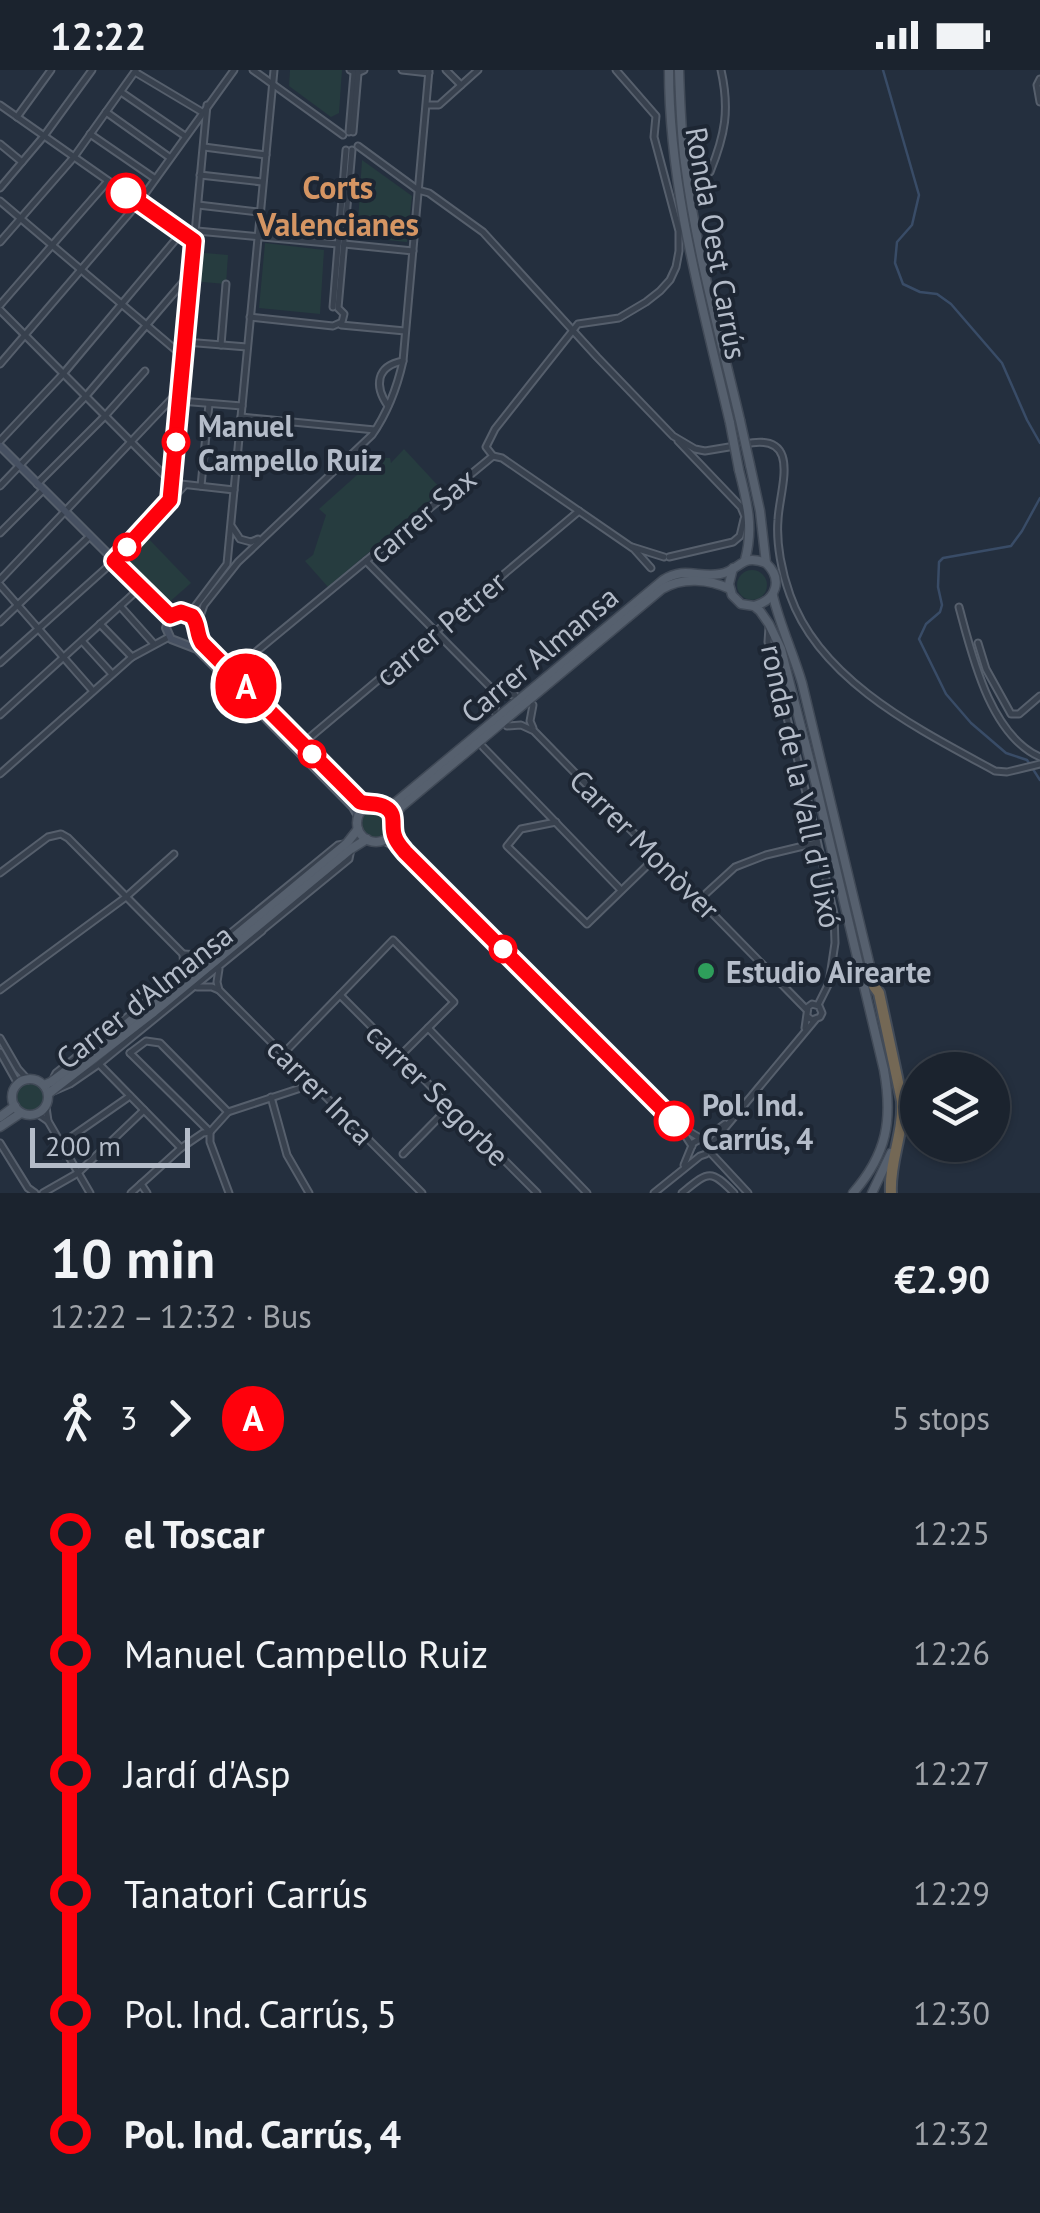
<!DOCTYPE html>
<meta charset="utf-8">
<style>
:root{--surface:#1b232e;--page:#242b36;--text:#f1f3f6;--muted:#a0a4aa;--line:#39404a}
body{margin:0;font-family:"PT Sans",sans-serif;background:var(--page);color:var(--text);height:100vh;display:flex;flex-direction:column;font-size:38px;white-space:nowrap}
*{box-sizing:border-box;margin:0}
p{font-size:32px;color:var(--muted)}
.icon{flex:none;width:55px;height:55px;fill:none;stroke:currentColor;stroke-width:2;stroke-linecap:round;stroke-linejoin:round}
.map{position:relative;height:1123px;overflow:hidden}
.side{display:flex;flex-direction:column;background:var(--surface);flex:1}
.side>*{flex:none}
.badge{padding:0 20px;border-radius:32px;font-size:35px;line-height:65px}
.buttons{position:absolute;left:900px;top:982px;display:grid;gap:20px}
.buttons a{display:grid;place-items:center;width:110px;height:110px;border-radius:50%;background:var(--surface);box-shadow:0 2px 8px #0004,0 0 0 2px var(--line);font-size:50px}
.scale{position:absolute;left:30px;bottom:25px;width:160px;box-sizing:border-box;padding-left:10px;border:5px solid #b4bcc9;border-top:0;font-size:28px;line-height:35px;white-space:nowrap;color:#b4bcc9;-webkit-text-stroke:8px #1d2633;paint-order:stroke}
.map>.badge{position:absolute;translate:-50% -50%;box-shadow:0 0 0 5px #fff}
.legs{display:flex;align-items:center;gap:15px;height:110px;padding:0 50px;font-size:32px}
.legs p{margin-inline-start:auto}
.summary{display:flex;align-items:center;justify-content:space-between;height:170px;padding:0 50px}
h1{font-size:55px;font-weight:600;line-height:75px}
ul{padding:0 50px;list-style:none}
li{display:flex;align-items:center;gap:35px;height:120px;font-size:38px}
li i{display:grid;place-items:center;width:15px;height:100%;margin:0 12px;background:currentColor}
li i::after{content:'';width:25px;height:25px;margin:-12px;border:8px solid;border-radius:50%;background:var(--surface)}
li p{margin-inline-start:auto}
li:first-child i{background:linear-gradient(#0000 50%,currentColor 0)}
li:last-child i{background:linear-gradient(currentColor 50%,#0000 0)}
.status{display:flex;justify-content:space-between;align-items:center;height:70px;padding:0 50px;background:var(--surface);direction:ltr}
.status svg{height:28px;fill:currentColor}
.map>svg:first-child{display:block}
.green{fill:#263c3f}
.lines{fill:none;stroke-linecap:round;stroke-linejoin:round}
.stream{stroke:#394c67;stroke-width:2.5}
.street-casing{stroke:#565f6c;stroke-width:9}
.secondary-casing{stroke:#565f6c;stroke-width:10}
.primary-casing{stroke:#414a57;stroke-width:11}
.highway-casing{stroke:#434c59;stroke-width:14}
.street{stroke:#38414e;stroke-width:5}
.secondary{stroke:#465061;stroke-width:6}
.primary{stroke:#56606e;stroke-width:8}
.highway{stroke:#746855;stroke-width:10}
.primary-bridge-casing{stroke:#414a57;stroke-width:11;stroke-linecap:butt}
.primary-bridge{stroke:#56606e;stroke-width:8}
.line-1-casing{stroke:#fff;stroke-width:22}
.line-1{stroke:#ff010c;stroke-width:15}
.stop-1-dot{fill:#fff;stroke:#ff010c;stroke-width:5}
.leisure-dot{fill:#2e9e5b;stroke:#1d2633;stroke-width:4}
.labels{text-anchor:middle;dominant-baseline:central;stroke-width:8;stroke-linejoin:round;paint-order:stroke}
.street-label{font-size:30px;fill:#b4bcc9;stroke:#1d2633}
.stop-label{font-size:30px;font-weight:bold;fill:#b4bcc9;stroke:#1d2633;text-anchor:start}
.poi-label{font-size:30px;font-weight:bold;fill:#b4bcc9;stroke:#1d2633;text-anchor:start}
.neighbourhood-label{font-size:32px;font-weight:bold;fill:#d59563;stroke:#1d2633}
</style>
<div class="status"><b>12:22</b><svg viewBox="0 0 49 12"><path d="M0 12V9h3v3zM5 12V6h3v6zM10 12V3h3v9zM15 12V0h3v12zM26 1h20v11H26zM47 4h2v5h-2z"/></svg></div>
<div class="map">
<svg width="1040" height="1123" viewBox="0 0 1040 1123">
<rect width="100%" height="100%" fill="#242f3e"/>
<g class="green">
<polygon points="290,0 342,0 339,43 331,47 289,16"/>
<polygon points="362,90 412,126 407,172 357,167"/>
<polygon points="265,173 324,180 320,244 259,238"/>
<polygon points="194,182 228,185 226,214 191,211"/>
<polygon points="404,379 442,420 328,517 305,491 313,485 326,445 319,439 376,388 390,388 391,393"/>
<polygon points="145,465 191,513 166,535 123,489"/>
<circle cx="752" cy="515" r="15"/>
<circle cx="376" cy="754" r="14"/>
<circle cx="31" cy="1028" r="14"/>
</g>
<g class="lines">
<g class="stream">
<polyline points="883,0 919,125 912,155 897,172 895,193 903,214 920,222 937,224 951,234 1002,293 1027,350 1040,373"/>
<polyline points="1040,428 1022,461 1011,476 943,488 939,492 938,517 942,535 940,542 926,554 919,569 946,624 971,653 1006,683 1027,690 1040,710"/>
</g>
<defs>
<g id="street">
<polyline points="253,0 343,65"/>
<polyline points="350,0 357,3 364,0"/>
<polyline points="402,0 429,3"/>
<polyline points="446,0 461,15"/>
<polyline points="135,2 202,42"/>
<polyline points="1040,9 1037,15 1040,32"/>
<polyline points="121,22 185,66"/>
<polyline points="0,35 194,171"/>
<polyline points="427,35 439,35 478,0"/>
<polyline points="106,42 169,87"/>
<polyline points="17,47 51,0"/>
<polyline points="349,62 354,3"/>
<polyline points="353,62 358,3"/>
<polyline points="90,64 154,108"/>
<polyline points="0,74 22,92"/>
<polyline points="358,76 418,120 429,123 483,162 597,287 673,366 695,379 705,381 735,376"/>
<polyline points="204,77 266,85"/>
<path d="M691,87L710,102C725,65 730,40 721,0"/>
<polyline points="200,105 262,112"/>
<polyline points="0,118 44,66 92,0"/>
<polyline points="0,131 184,287"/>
<polyline points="198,135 259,142"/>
<polyline points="197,161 338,174"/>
<polyline points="0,172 74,87 136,0"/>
<polyline points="344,174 413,181"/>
<polyline points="0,235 108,111"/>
<polyline points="333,237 346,80"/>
<polyline points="0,240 172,413 234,420"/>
<polyline points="250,247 333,256 342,252 344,244 338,238 352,80"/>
<polyline points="341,255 405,261"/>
<polyline points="185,272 247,277"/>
<polyline points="221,275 226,214"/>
<polyline points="0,294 139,132 234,0"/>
<polyline points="180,331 242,336"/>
<path d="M388,336C374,316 376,296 403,291"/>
<polyline points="241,347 375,360"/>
<polyline points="0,371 63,304 182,162"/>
<polyline points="678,371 741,437 746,449"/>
<path d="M745,374C804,361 779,420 778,450C776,474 782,503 790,525C820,611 920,660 995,701L1007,702L1040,694"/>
<polyline points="493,386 502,388 634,479 651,498"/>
<polyline points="37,414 105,346 145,301"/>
<polyline points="0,416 86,326 190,204"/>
<polyline points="201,416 209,334"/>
<polyline points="170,430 207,35"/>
<polyline points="232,457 240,469 251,472 258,469"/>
<polyline points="0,463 43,420"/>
<polyline points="632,477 664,487"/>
<polyline points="669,487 733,472 740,466 744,449"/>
<polyline points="366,491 497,624 515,625"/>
<polyline points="0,510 179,321"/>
<polyline points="0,515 93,621"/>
<polyline points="120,536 154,574"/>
<path d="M959,537C972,585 990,665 1040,687"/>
<polyline points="187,543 194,538 227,494 274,0"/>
<polyline points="0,552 90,466"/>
<polyline points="100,554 132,587"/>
<path d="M197,555L204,535L238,492L372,365C388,342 397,318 403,291L429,0"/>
<polyline points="769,557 768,572 810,739 834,844 835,873 829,913 818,935"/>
<polyline points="82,571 112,604"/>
<polyline points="978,573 986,599 1011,644 1019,644 1040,626"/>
<polyline points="0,593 114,491 185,415"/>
<polyline points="228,598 238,597 246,590 493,386 486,377 495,359 578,254 619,248 646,232 660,221 670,210 676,197 679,181 679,161 654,67 656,46 616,0"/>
<polyline points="495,642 497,624"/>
<polyline points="0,645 141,517"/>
<polyline points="507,656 521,655 534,661 806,939"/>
<polyline points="533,658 530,651 533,635"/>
<polyline points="302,674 579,441"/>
<polyline points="483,677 621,820"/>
<polyline points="0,704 132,587 169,567"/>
<polyline points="556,752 521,759 507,776 587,854 656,787"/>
<polyline points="393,761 405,782 677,1054 708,1073 709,1077 706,1084 700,1086 654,1123"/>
<polyline points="382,770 405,782"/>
<polyline points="0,803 48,767 61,764 68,768 183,884"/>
<polyline points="700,829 735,797 766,785 816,773"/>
<polyline points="261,861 349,789 351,779"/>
<polyline points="184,902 183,884 202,885"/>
<polyline points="197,917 212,917 219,920 217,912 219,899"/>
<polyline points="0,920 126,827 174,784"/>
<polyline points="219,920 422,1123"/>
<polyline points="340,925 537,1123"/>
<polyline points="428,958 587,1123"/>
<polyline points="805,958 808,937 812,934 819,936 822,943 820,947 812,950 808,947"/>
<polyline points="0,968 18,999 28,1010"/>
<polyline points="0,982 18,1014"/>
<polyline points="130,983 146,971 160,973 228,1042"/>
<polyline points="130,983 210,1062"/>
<polyline points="283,984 393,870 454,932 400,986"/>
<polyline points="99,994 181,1078"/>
<polyline points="54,1007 56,1003 160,921 338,775 344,774"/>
<polyline points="54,1021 70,1014 99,994 262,861"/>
<polyline points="271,1027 287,1085 309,1123"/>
<polyline points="46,1037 48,1051 90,1123"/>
<polyline points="38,1044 48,1051"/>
<polyline points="679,1056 692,1076"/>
<polyline points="210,1062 210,1072 229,1123"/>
<polyline points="704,1069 725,1054"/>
<polyline points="0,1073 28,1118 35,1123"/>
<polyline points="61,1074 130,1026"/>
<polyline points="709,1077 815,950"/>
<polyline points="709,1081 748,1123"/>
<polyline points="403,1084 450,1036"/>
<polyline points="684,1095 693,1073 700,1069"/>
<polyline points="141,1114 147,1123"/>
<polyline points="43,1123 78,1103 144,1040"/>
<polyline points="131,1123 181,1078 203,1063 210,1062 228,1042 313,1014"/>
<path d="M682,1123C708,1102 710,1098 734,1123"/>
</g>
<g id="secondary">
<polyline points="0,376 170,546"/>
<path d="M170,546L181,542C198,545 194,550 196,563C196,565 201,572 202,573L360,732L369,735"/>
<polyline points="170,546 166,558 171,569 197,579 353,737 358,746"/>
</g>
<g id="primary">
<path d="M669,0C669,120 703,237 730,353"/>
<path d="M679,0C680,31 681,62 685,93C696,180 720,265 740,350"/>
<path d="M750,395L760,441L766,493C783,509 777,530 754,536"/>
<path d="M739,400C747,431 754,458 745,490"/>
<path d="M733,498L729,514L732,525L741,534L754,536L760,541L769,554L781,579L817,719L884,1000C893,1050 887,1084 853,1123"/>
<path d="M773,526C780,555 793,583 802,613L875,917"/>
<circle cx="376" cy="753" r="19"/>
<path d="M386,737L396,732L663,510C685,496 698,508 720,504C741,500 741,483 766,493"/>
<path d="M394,748L401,737L662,519C682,507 709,509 730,519"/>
<circle cx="30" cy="1027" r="18"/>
<path d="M44,1015L51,1012C153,936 249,854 347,773L358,759"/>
<polyline points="48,1024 154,942 351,779 367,769"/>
<polyline points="0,1047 15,1036"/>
<polyline points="0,1057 21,1043"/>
<polyline points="872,1123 891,1083"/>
</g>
<path id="highway" d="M874,916L879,923L902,1031C904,1063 889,1092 891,1123"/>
</defs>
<use href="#street" class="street-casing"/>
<use href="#secondary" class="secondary-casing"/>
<use href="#primary" class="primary-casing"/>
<use href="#highway" class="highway-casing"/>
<use href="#street" class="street"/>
<use href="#secondary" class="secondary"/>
<use href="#primary" class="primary"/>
<use href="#highway" class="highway"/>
<defs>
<g id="primary-bridge">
<polyline points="740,350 750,395"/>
<polyline points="730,353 739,400"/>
</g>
</defs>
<use href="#primary-bridge" class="primary-bridge-casing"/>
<use href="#primary-bridge" class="primary-bridge"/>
</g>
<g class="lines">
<defs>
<path id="line-1" d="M126,123L194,171L170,430L114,491L170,546L181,542L192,546C199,554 196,564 202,573L360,732C369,735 377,732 385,737C398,744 390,756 395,767C397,773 401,777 405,782L674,1051"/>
</defs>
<use href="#line-1" class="line-1-casing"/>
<use href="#line-1" class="line-1"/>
</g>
<g class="stop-1-dot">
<circle cx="126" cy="123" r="18"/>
<circle cx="176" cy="372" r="12"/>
<circle cx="127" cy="477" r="12"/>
<circle cx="312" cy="684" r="12"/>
<circle cx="503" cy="879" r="12"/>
<circle cx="674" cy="1051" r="18"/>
</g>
<circle class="leisure-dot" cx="706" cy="901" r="10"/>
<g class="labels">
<g class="street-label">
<text transform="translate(717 173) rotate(80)">Ronda Oest Carrús</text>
<text transform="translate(422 445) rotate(-40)">carrer Sax</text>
<text transform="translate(440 558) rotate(-40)">carrer Petrer</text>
<text transform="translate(539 584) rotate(-40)">Carrer Almansa</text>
<text transform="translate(802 716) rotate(78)">ronda de la Vall d'Uixó</text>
<text transform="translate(645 774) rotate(45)">Carrer Monòver</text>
<text transform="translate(144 926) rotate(-38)">Carrer d'Almansa</text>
<text transform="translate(321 1021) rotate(45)">carrer Inca</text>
<text transform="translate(438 1024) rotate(45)">carrer Segorbe</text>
</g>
<g class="stop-label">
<text x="198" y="355">Manuel<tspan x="198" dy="34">Campello Ruiz</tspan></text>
<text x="702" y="1034">Pol. Ind.<tspan x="702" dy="34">Carrús, 4</tspan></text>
</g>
<g class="poi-label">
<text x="726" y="901">Estudio Airearte</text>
</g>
<g class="neighbourhood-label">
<text x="338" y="117">Corts<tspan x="338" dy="37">Valencianes</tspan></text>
</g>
</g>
</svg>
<div class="buttons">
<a><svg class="icon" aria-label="layers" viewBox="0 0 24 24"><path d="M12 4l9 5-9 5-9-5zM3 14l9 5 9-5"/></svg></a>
</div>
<div class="scale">200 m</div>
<b class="badge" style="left:246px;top:616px;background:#ff010c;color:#fff">A</b>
</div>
<section class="side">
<div class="summary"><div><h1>10 min</h1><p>12:22 – 12:32 · Bus</p></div><b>€2.90</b></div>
<div class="legs"><svg class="icon" aria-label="walk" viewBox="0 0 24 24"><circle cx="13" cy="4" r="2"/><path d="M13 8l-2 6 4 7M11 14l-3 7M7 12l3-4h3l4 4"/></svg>3<svg class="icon" aria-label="forward" viewBox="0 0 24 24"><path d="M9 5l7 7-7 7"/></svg><b class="badge" style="background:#ff010c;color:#fff">A</b><p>5 stops</p></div>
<ul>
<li><i style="color:#ff010c"></i><b>el Toscar</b><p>12:25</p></li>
<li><i style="color:#ff010c"></i><span>Manuel Campello Ruiz</span><p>12:26</p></li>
<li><i style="color:#ff010c"></i><span>Jardí d'Asp</span><p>12:27</p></li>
<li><i style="color:#ff010c"></i><span>Tanatori Carrús</span><p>12:29</p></li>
<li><i style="color:#ff010c"></i><span>Pol. Ind. Carrús, 5</span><p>12:30</p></li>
<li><i style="color:#ff010c"></i><b>Pol. Ind. Carrús, 4</b><p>12:32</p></li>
</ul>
</section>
